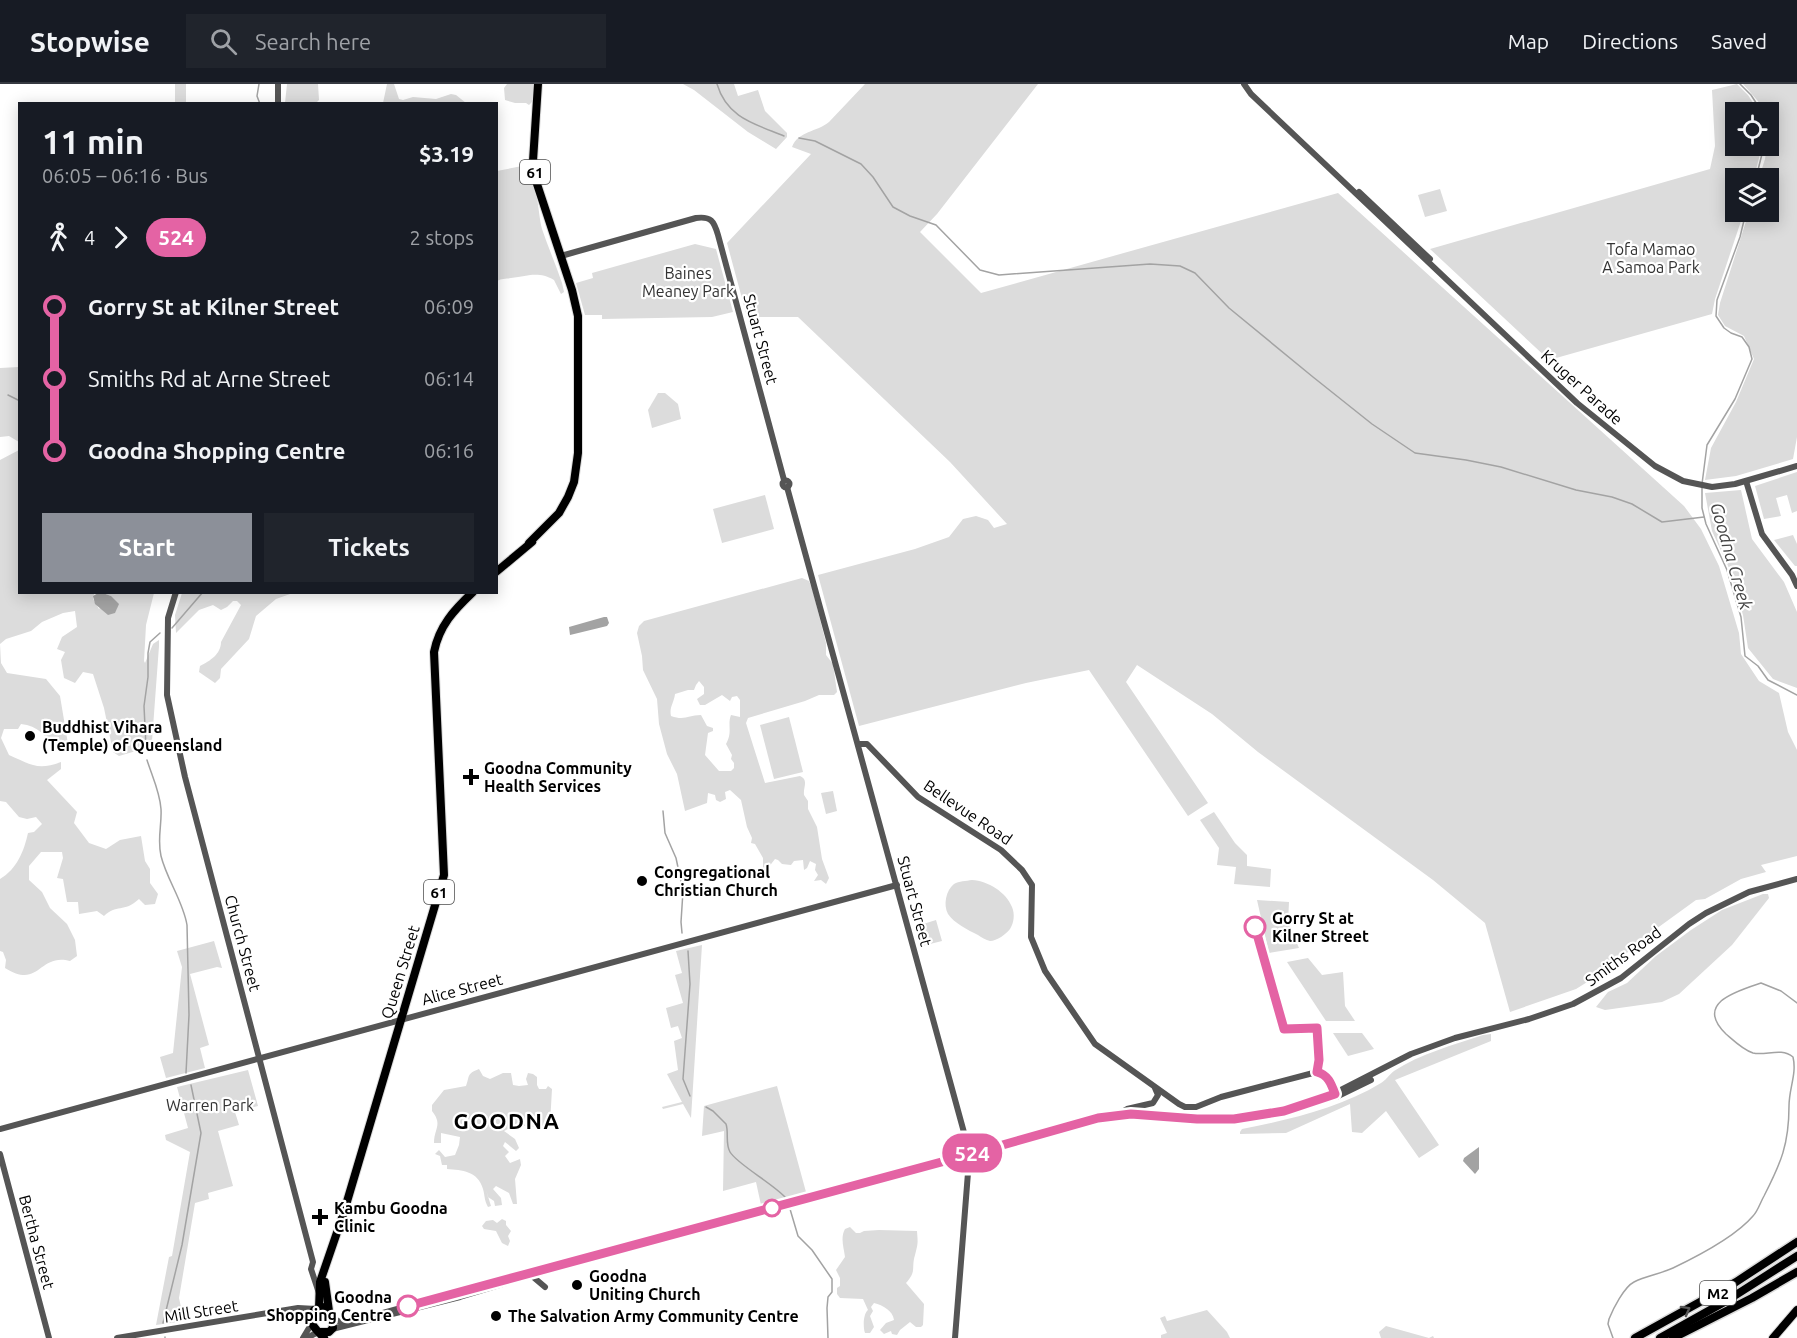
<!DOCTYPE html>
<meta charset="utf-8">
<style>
:root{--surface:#171b24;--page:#20242c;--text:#f1f3f6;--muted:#9ea1a6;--line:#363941;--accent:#8c9099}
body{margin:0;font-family:Ubuntu,sans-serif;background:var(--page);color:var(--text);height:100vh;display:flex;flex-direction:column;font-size:22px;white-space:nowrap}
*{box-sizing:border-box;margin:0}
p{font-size:20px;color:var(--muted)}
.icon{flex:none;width:33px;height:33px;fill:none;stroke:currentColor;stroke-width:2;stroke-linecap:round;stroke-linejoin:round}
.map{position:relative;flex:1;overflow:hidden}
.details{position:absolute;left:18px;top:18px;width:480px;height:492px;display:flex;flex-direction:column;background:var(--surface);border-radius:0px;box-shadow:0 3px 15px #0003}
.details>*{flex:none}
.badge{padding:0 12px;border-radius:20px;font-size:21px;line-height:39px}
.controls{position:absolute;left:1725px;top:18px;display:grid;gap:12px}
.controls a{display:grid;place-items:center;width:54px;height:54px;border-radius:0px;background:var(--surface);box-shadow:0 3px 15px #0003;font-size:30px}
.map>.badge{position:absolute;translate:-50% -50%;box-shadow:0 0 0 3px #fff}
.legs{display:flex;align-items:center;gap:9px;height:66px;padding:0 24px;font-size:20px}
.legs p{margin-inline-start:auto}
.headline{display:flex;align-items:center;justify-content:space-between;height:102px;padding:0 24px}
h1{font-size:33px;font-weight:600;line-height:45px}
.action{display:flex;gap:12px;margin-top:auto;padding:12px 24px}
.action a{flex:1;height:69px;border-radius:0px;background:var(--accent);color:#fff;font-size:24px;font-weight:600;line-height:69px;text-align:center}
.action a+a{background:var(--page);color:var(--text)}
ul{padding:0 24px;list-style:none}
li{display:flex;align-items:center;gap:21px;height:72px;font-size:22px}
li i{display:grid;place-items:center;width:9px;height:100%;margin:0 8px;background:currentColor}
li i::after{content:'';width:15px;height:15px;margin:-8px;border:4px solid;border-radius:50%;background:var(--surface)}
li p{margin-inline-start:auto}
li:first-child i{background:linear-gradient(#0000 50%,currentColor 0)}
li:last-child i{background:linear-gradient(currentColor 50%,#0000 0)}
header{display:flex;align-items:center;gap:36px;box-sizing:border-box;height:84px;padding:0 30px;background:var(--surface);border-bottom:2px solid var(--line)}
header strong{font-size:28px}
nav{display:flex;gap:33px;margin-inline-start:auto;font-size:21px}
.search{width:420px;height:54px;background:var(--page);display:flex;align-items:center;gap:15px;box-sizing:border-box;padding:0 21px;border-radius:0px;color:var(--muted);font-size:22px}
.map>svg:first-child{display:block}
.green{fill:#dcdcdc;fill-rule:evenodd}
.water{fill:#a3a3a3}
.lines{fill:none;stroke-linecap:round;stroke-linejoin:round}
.stream{stroke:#a3a3a3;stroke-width:1.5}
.major-casing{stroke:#dbdbdb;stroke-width:10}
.highway-casing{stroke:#dbdbdb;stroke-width:11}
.minor{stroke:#555;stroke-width:6}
.major{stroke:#000;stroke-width:8}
.highway{stroke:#000;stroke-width:8}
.oneway{stroke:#595959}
.line-1-casing{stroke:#fff;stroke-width:14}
.line-1{stroke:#e463a4;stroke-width:9}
.poi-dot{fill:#000;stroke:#fff;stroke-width:2}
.stop-1-dot{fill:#fff;stroke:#e463a4;stroke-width:3}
.labels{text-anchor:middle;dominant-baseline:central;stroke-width:4.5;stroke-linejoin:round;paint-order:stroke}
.shield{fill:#fff;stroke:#4c4c4c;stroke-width:1.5}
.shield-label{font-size:15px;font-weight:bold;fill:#000}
.park-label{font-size:16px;fill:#333;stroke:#fff}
.street-label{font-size:16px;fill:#000;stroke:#fff}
.poi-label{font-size:16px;font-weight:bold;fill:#000;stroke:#fff;text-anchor:start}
.stop-label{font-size:16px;font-weight:bold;fill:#000;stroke:#fff;text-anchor:start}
.water-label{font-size:18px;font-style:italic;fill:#444;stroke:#fff}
.district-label{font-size:22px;font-weight:bold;letter-spacing:1.5px;fill:#000;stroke:#fff}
</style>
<header>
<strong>Stopwise</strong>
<div class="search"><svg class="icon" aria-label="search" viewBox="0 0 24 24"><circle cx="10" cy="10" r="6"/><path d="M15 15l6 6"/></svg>Search here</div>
<nav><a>Map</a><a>Directions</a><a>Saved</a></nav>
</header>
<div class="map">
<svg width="1797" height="1254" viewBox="0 0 1797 1254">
<rect width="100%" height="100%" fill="#fff"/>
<g class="green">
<rect x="175" y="0" width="11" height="19"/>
<polygon points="287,0 318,0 319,16 316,19 285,19"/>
<polygon points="387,0 394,0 399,15 403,16 413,13 436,15 451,10 456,11 466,19 383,19"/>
<polygon points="507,0 533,0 533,17 529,21 526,19 515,19 505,16 504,4"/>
<polygon points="683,0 734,0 738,12 758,6 765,27 787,49 787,53 776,65 748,48 694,6"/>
<path d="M865,0H1038L937,130L920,148L981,209L1338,109L1684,422L1701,445L1719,482L1739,549L1741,570L1759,597L1779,609L1788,648L1797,666V772L1761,781L1766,788L1741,795L1705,815L1696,816L1656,845L1605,887L1576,905L1510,928L1485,839L1433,796L1258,668L1212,630L1137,581L1126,598L1208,719L1188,732L1089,586L1026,599L859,642L818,491L915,465L949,453L963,435L976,432L988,436L994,444L1007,440L950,378L798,233H747L727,159L811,70L792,63C798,47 817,48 829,38Z"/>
<polygon points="1737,0 1748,11 1759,28 1736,28 1736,62 1762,62 1754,94 1736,94 1736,128 1744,128 1715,215 1712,230 1549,276 1430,165 1710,85 1715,62 1712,6"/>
<polygon points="1743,0 1797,0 1797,353 1793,375 1736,392 1705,396 1711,364 1736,318 1754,275 1744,252 1725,242 1718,231 1720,219 1749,128 1768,128 1768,94 1759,94 1765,75 1767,62 1768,62 1768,28 1764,28 1763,23"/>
<path d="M522,82C539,96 537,125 542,145C548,163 556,181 562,199L564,208L561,210L554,196C538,187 529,192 511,194C506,195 502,194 497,197V87Z"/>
<polygon points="1440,105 1447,127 1425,133 1418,111"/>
<polygon points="695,160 716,165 733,228 712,233 602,235 602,231 585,231 576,199 593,194 592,189"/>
<polygon points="19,283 20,283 19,364 19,358 9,352 0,353 0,284"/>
<polygon points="658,309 665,309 678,320 681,335 652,344 648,326"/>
<path d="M19,366L20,508L100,509L94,510L93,515L99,525L111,512L102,509H154L146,541L144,577L145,579L153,560L159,556V562L152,657L136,667L119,672L113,668L104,624L93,590L83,588L75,599L64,594L61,576L65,568L57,565L62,553L77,543L75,527L63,529L42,538L31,547L6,555L0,560L1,579L7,589L46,595L60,612L68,660L62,666H55C46,651 38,642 21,640L18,645H4L1,654L9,671C30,680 37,687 61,678V685L47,696L77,728L74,739L89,759L106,765L120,756L141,752L145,777L150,785V799L158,810L155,820L145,821L139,815C124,829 116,820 104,832L97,827L79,830L78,818H67L63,795L57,794L63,774L62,768H41L29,782V796L42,808L50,824L67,840L75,856L77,872L70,877C38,869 40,906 5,884L6,876L3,868L0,867V795C17,785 24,767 28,749L34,748L42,740L36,733L27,735L19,733L6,718L0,717V376Z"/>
<polygon points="1797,388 1797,427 1792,429 1787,411 1776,414 1781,432 1764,435 1755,402"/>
<polygon points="1741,406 1752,455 1784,498 1797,528 1797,604 1773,595 1748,564 1743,531 1729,484 1712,447 1705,409"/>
<polygon points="765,411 774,445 722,459 713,425"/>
<polygon points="1793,451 1797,460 1797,482 1795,482 1774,456"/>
<path d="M802,494L809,497L812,504L826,559V571L833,580L837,608L834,611H819L805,617L748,634L746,639L765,699L800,692C809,696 803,703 804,711L808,717V725L817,743L822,775L829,794L826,800L821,796L814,797L818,791L815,786L816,780L810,777L807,784L804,786L803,776L794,777L791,781L782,780L778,776L775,775L768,784L763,786V774L755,760L751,759L752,754L747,743L741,716L730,706L725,708L726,715L720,718L716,716L715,711L708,709L707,719L685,727L677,690L667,670L659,640L657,615L643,586L642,572L637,549L639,542L644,537ZM699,597L704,603V610L697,615L700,621H705L722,611L730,617L732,613L737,612L740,616V633L731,631C727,641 733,647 726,660L732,671L731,675L734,679V684L731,687H719L705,671L708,649L713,647V644L707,642L701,631C688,631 685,637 671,632C669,623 674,619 675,610L688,606H694L696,601Z"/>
<path d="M182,509V508L293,509L276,515L256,532L249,555L221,585L220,594L215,599L199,588L200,582C210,577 221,570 221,558L241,521L237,517H233L227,523L221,526L213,521L199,526L176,549L175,531Z"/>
<polygon points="789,633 803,688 774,695 760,641"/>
<polygon points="833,707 837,727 826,730 821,709"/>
<polygon points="1214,728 1235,759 1247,771 1247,782 1271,785 1270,803 1234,800 1236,783 1217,781 1219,764 1200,736"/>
<path d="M972,796C988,797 1006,808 1012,823C1015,830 1014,839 1010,845C1006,850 997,857 990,857C986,856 981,853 978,851C968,846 954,839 948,830C943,821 946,806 954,800C959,797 966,797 972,796Z"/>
<polygon points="1763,810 1768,810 1769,814 1732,861 1679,910 1662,918 1605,926 1596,923 1608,908 1627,899 1656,872 1691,846 1722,826"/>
<polygon points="1257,816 1289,818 1288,839 1299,864 1269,869"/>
<polygon points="936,836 942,857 922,862 917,842"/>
<polygon points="214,857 222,884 217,883 190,890 209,961 200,964 205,984 166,994 160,973 173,969 182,883 177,867"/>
<polygon points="702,861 691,1034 683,1020 663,1025 662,1023 682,1018 667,990 678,986 674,957 682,954 678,942 671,944 666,924 683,919 675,891 682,889 676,867"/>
<polygon points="1308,874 1322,891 1343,888 1345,922 1355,937 1326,937 1287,878"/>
<polygon points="1333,949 1362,949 1374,965 1348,972"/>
<path d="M1491,950V957L1395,996L1439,1061L1419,1074L1386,1027L1362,1049L1352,1048L1350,1020L1286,1049L1240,1050V1048L1242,1045C1288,1036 1340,1024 1381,999C1385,997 1389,991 1394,987C1420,970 1453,961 1483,951Z"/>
<path d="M479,985L483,992L490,995L503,989H511L513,1001L519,1002L528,1001L526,995L528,989L533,990L537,993V1001L539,1005H546L548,1002L552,1005L550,1040L548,1042L528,1043L518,1040L504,1047L515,1055L519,1064L516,1067L505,1058L503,1062L509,1068L505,1072L510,1079L520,1075L521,1081L515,1095L517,1120H513L509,1109L496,1102L493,1105L501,1114L502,1121L495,1122L494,1117L488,1113L486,1106L491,1122L488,1123C484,1116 485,1112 483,1105C478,1087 462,1086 447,1085V1081H442L440,1072L435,1070L439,1066L445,1073L455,1071L459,1061L460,1053L441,1049V1059H434C434,1044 443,1041 432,1027V1021L444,1006L466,1002C470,992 466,990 479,985Z"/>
<polygon points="248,986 258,1022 235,1028 239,1041 218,1047 233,1102 208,1109 209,1115 195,1119 179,1214 184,1237 156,1241 169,1173 172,1172 190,1068 166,1056 165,1051 188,1044 177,1003"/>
<polygon points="777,1002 806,1108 761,1121 756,1098 723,1107 724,1047 702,1052 704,1022"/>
<polygon points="502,1135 506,1137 506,1141 511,1147 508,1152 510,1157 508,1162 502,1159 496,1147 484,1145 482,1142 486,1137 493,1136 497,1139"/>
<path d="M850,1143L856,1149H860L864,1147L879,1146L917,1147C918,1160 918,1159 915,1171C911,1184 917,1187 906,1199L924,1220L923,1241L921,1243H916L910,1238L900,1246L897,1251L892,1250L891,1247L884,1250L880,1246L886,1239L894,1236C893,1227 883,1221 874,1219L871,1223L873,1227L870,1232L874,1243L870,1249H865C863,1244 863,1230 868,1226L863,1215L840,1214L837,1210V1204L840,1202V1194L836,1186L845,1173C844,1164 840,1154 845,1145Z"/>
<polygon points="1207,1226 1227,1248 1230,1254 1161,1254 1161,1251 1167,1249 1160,1234 1165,1232 1167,1237"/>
<polygon points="1386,1242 1429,1254 1433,1252 1434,1254 1381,1254 1379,1248"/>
</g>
<g class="water">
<polygon points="100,508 111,512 119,520 115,529 108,531 95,520 93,512"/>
<polygon points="604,533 607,533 609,539 607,542 570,551 569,543"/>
<polygon points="1479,1063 1479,1085 1475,1090 1463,1077 1464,1074"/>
</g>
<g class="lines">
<g class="stream">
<polyline points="259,0 257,12 260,20"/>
<path d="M717,0C727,34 755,40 784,52"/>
<polyline points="1740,0 1751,11 1762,28"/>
<polyline points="799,54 815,57 861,80 873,93 893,123 910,132 936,141 980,186 999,191 1150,180 1180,182 1195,189 1229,224 1313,293 1372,340 1415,369 1466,376 1501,383 1576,406 1612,413 1632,420 1662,438 1704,433"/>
<polyline points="1756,94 1764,62"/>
<polyline points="8,311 20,317"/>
<polyline points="1702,400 1707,361 1735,315 1752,275 1749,263 1742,253 1731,249 1724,244 1716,232 1717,216 1740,153 1746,128"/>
<polyline points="1702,404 1702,424 1706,440 1727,486 1741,533 1745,572 1758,582 1768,596 1797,611"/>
<polyline points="172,544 203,508"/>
<polyline points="146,663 144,622 148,593 148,569 150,558 160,549"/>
<path d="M147,676C152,692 160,708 161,725C162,741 157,755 161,772C167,796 183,817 187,841L189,931L186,989"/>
<polyline points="663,727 665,749 676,774 683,807 681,838 682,849"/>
<polyline points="688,867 690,900 683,995 690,1012"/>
<path d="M706,1023L713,1027L726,1040C729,1049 725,1059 730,1068C737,1080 772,1099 785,1113"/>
<polyline points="790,1125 798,1152 812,1166 832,1195 832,1208 828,1213 827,1224 828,1254"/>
<polyline points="163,1239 182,1161 201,1049 191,1001"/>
<polyline points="165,1253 165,1254"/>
<path d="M1613,1254L1608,1240L1609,1235C1613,1225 1624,1203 1634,1198C1646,1192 1660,1190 1673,1184C1696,1173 1736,1152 1753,1132C1758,1127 1760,1119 1764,1112C1781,1079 1789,1060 1789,1022C1789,1004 1797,990 1793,973C1781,963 1766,972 1753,969C1743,966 1733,956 1726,950C1694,919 1737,907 1761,899L1781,907L1797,919"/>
</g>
<defs>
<g id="major">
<polyline points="529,459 559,429 568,413 574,398 578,369 578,232 572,206 535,94 533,77 538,0"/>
<polyline points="496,488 532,458"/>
<polyline points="325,1198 329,1227"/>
<path d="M319,1224L320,1198L343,1131L444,791L434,568C439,542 454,526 473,508"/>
<path d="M319,1248H329L333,1244L331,1230L324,1223L314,1226C307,1240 316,1245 324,1254"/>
<polyline points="1773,1254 1797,1226"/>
</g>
<g id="highway">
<polyline points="1635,1254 1736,1198 1797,1158"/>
<polyline points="1660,1254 1728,1216 1797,1172"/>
<polyline points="1673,1254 1752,1214 1797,1188"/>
</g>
</defs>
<use href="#major" class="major-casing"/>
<use href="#highway" class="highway-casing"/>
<g class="minor">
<polyline points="278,0 278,20"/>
<polyline points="1244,0 1251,10 1577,319 1655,382 1683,397 1712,403 1735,400 1797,382"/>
<polyline points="1359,108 1430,175"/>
<path d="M561,172L696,134C711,132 714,137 718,151L784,396"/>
<circle cx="786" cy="400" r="3.5"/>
<polyline points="1746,397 1762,450 1792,491 1797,502"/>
<polyline points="787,403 968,1063 969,1076 955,1254"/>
<polyline points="176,508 168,534 167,611 185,693 313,1178 311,1185 319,1209"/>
<path d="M858,660H867L918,713L1001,766L1022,786L1032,801L1031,853L1045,887L1095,960L1179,1020L1185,1023H1196L1221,1013L1317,988C1329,991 1332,1002 1337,1013"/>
<polyline points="1334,1014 1371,996"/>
<polyline points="1118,1030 1127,1025 1153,1019 1158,1011 1155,1004"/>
<polyline points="0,1045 897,801"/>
<polyline points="0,1070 49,1254"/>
<polyline points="532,1192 545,1203"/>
<polyline points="332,1230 337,1237 347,1239 512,1193"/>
<polyline points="332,1245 460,1213 625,1163 960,1073 1098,1034 1131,1030 1197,1035 1234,1035 1297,1024 1335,1009 1411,970 1455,954 1529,935 1573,920 1621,894 1689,840 1706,829 1749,808 1797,795"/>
<polyline points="117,1254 298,1224 316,1225"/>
<polyline points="303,1254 312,1239"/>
<polyline points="307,1254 318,1248"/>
</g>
<use href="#major" class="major"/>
<use href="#highway" class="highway"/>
</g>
<defs><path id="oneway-chevron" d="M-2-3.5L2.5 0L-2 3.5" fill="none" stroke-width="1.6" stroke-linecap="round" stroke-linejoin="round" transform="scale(1.5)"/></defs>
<use class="oneway" href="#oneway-chevron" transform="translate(1686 1226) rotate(-29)"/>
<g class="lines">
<defs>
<path id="line-1" d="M408,1222L960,1073L1098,1034L1131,1030L1197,1035H1234L1284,1027L1335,1010C1331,999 1328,991 1317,988L1319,976L1317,944L1284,945L1255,843"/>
</defs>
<use href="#line-1" class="line-1-casing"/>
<use href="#line-1" class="line-1"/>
</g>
<g class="poi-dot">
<circle cx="30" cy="652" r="6"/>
<path d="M468 684h6v6h6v6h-6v6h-6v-6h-6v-6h6z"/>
<circle cx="642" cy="797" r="6"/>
<path d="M317 1124h6v6h6v6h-6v6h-6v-6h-6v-6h6z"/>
<circle cx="577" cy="1201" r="6"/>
<circle cx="496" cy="1232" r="6"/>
</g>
<g class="stop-1-dot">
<circle cx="1255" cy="843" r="10"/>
<circle cx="772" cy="1124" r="8"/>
<circle cx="408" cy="1222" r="10"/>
</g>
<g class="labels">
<g class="shield">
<rect x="520" y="76" width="30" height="24" rx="4.5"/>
<rect x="424" y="796" width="30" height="24" rx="4.5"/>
<rect x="1700" y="1197" width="36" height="24" rx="4.5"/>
</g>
<g class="shield-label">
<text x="535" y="88">61</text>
<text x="439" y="808">61</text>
<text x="1718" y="1209">M2</text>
</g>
<g class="park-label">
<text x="1651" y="165">Tofa Mamao<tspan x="1651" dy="18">A Samoa Park</tspan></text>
<text x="688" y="189">Baines<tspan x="688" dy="18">Meaney Park</tspan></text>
<text x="210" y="1021">Warren Park</text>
</g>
<g class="street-label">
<text transform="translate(761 255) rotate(75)">Stuart Street</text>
<text transform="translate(1582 303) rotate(42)">Kruger Parade</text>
<text transform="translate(968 728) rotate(34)">Bellevue Road</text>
<text transform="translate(915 817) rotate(75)">Stuart Street</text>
<text transform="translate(243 859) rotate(75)">Church Street</text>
<text transform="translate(1623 872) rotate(-36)">Smiths Road</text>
<text transform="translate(400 888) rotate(-73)">Queen Street</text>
<text transform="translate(462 905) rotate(-15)">Alice Street</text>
<text transform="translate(37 1158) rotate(75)">Bertha Street</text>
<text transform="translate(201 1227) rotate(-9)">Mill Street</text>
</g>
<g class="poi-label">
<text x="42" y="643">Buddhist Vihara<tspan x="42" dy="18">(Temple) of Queensland</tspan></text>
<text x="484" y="684">Goodna Community<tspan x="484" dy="18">Health Services</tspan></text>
<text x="654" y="788">Congregational<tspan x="654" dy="18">Christian Church</tspan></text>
<text x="334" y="1124">Kambu Goodna<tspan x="334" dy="18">Clinic</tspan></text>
<text x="589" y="1192">Goodna<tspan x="589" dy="18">Uniting Church</tspan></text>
<text x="508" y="1232">The Salvation Army Community Centre</text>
</g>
<g class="stop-label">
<text x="1272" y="834">Gorry St at<tspan x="1272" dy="18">Kilner Street</tspan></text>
<text x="392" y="1213" text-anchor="end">Goodna<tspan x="392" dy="18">Shopping Centre</tspan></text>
</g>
<g class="water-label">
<text transform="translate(1732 472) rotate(74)">Goodna Creek</text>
</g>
<g class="district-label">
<text x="507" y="1036">GOODNA</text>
</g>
</g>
</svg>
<div class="controls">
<a><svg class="icon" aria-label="locate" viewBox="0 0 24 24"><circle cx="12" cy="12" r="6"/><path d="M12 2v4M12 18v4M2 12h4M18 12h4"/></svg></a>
<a><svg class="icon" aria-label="layers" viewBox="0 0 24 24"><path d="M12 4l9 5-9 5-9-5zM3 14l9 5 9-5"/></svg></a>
</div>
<b class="badge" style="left:972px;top:1069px;background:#e463a4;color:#fff">524</b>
<section class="details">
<div class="headline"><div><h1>11 min</h1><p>06:05 – 06:16 · Bus</p></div><b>$3.19</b></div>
<div class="legs"><svg class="icon" aria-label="walk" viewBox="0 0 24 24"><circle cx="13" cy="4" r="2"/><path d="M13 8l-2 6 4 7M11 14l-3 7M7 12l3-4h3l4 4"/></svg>4<svg class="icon" aria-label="forward" viewBox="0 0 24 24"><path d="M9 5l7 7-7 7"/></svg><b class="badge" style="background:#e463a4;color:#fff">524</b><p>2 stops</p></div>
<ul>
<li><i style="color:#e463a4"></i><b>Gorry St at Kilner Street</b><p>06:09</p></li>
<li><i style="color:#e463a4"></i><span>Smiths Rd at Arne Street</span><p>06:14</p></li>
<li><i style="color:#e463a4"></i><b>Goodna Shopping Centre</b><p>06:16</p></li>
</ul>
<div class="action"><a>Start</a><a>Tickets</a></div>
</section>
</div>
